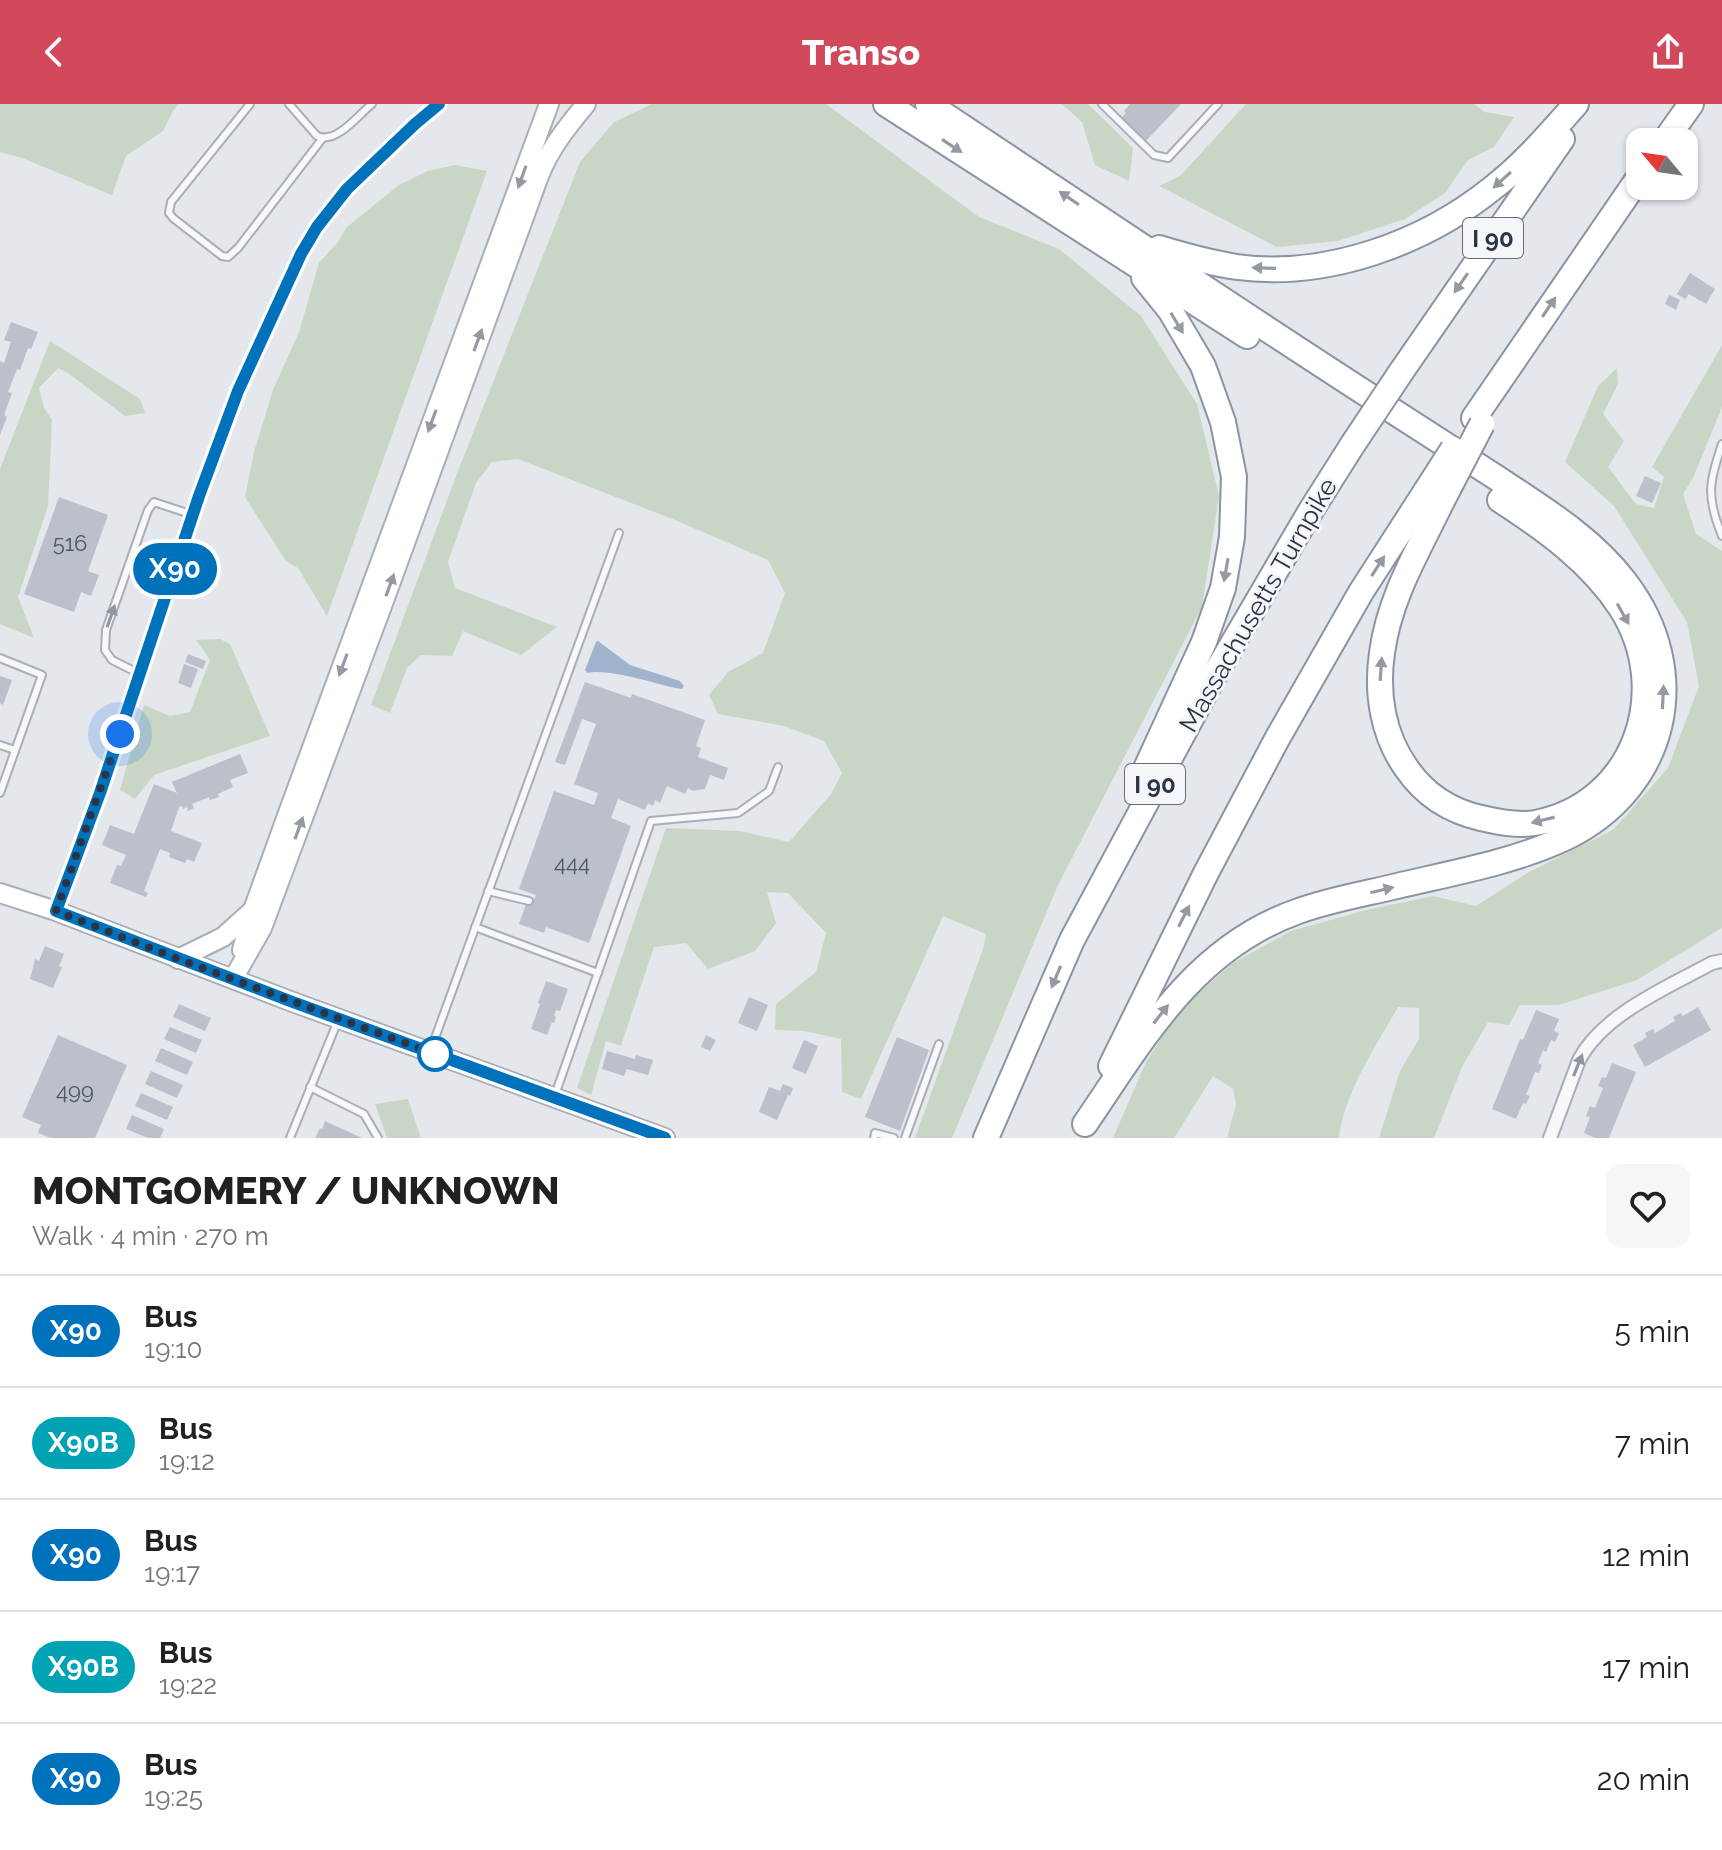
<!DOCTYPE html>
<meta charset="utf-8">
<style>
:root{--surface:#fff;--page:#f6f6f6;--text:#202124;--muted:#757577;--line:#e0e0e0;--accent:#d1495b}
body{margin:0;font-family:Raleway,sans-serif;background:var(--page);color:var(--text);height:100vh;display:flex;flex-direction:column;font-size:30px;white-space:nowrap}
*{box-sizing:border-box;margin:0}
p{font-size:26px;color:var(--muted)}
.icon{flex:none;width:44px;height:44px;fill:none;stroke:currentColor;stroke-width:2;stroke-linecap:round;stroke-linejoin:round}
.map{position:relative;height:1034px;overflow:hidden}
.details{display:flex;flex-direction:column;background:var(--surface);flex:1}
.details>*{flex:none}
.badge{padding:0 16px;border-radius:26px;font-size:28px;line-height:52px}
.needle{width:52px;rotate:299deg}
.buttons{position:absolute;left:1626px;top:24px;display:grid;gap:16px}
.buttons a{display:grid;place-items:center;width:72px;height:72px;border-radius:16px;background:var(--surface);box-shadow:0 2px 6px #0004;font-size:40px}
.you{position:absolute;width:40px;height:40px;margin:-20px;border:6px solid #fff;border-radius:50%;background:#1a73e8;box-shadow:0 0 0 12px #1a73e833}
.map>.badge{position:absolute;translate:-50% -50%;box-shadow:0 0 0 4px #fff}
.round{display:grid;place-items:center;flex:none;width:84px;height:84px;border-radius:16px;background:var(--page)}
.headline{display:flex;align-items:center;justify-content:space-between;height:136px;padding:0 32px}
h1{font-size:38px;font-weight:800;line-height:60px}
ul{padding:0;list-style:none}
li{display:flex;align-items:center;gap:24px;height:112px;padding:0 32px;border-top:2px solid var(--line)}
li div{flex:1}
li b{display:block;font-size:30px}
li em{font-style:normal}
li .badge{min-width:88px;font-weight:700;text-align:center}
header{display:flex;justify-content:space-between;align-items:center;height:104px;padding:0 32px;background:var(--accent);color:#fff;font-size:36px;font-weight:800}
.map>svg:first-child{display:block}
.green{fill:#c9d6c5}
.water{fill:#9fb4cc}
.building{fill:#bbc0ca}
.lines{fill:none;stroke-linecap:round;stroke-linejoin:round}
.service-casing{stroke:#a9aeb7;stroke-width:10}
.minor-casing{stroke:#a9aeb7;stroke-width:16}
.secondary-casing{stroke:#a9aeb7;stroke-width:22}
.motorway-casing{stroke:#8b94a3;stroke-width:28}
.service{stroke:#f7f8fa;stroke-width:6}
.minor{stroke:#f7f8fa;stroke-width:12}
.secondary{stroke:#fff;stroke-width:18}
.motorway{stroke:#fff;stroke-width:24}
.motorway-bridge-casing{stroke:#8b94a3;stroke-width:28;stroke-linecap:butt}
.motorway-bridge{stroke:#fff;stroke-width:24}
.oneway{fill:#959aa2}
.oneway2{fill:#9196a0}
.line-casing{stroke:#fff;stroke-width:18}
.line{stroke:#0072bc;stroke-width:12}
.walk{stroke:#2b3445;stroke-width:8;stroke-dasharray:0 14.4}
.stop-dot{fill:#fff;stroke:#0072bc;stroke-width:4}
.labels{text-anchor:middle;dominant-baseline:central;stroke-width:6;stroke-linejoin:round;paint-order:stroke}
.number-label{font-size:22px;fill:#4f5766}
.shield{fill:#f4f6f9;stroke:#676e7b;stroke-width:2}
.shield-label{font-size:24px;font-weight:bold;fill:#2b3445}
.street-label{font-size:26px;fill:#2b3445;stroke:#f4f6f9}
</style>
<header><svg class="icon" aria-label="back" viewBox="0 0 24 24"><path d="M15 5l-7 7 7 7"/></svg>Transo<svg class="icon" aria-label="share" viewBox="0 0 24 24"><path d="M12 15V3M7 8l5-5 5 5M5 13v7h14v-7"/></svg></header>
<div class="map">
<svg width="1722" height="1034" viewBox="0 0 1722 1034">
<rect width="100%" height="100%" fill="#e4e7ec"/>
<g class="green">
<polygon points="0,0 179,0 174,5 163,27 126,52 112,91 22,54 0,48"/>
<polygon points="652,0 826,0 979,113 1059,145 1141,212 1197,300 1219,392 1202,503 1058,781 952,1034 915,1034 984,842 986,830 943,812 861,995 842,988 841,935 804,927 775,926 776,900 816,868 826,829 788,789 767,788 776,819 755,847 708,865 686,839 654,843 621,942 606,937 591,991 577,984 666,724 740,727 789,738 831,690 842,669 824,637 784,622 718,610 709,591 728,568 763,549 785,489 768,456 675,416 518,355 492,358 476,379 448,458 455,484 557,523 521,551 463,527 452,552 421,551 407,564 390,609 371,601 458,367 580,58 614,18"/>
<polygon points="1062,0 1088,0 1133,44 1129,77 1095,61 1082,18"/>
<polygon points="1246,0 1474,0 1485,8 1514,13 1494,43 1468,56 1445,89 1405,115 1338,137 1277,143 1159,82 1180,72"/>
<polygon points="455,61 487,67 327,512 298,464 286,457 245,393 254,348 273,286 299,228 319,159 338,138 347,123 399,81 428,67"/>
<polygon points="50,237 140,295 145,309 125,312 68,269 58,264 39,284 44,304 52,316 48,402 18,493 34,534 0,520 0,365"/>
<path d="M1722,241V303L1693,374L1683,390L1696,430L1722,447V824L1637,876L1559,901H1520L1509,921L1488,918L1462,963L1434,1034H1379L1400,967L1419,935V904L1398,903C1376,942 1344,989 1339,1034H1227L1236,1000L1233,985L1213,972L1174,1034H1113L1146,958L1181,904L1233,859L1291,827L1366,806L1433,792L1476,802L1527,769L1613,726L1668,664L1699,582L1687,518L1614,402L1565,358L1598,282L1617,264L1618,280L1603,310L1624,337L1608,363L1636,400L1654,404L1664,373L1652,363Z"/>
<polygon points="220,535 230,540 270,632 154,671 135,695 120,686 144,601 170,612 190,608 210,556 196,536"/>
<polygon points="408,995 421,1034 387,1034 375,1000"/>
</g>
<path class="water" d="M598,537L630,561L680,577L684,582L682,585L675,584C654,579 607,564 587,569L585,566L596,538Z"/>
<g class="building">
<polygon points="1130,0 1181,0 1145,38 1121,14 1126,9 1124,7"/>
<polygon points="1690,169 1715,185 1706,200 1689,190 1685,195 1677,190"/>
<polygon points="1669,191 1680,196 1676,206 1665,200"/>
<polygon points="11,218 38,228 31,245 28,244 20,266 17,265 8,288 12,289 4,311 7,313 0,331 0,257 4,259 11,238 4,236"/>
<polygon points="1645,372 1661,379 1652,399 1636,392"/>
<polygon points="59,393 108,411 88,467 99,471 91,492 81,488 74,508 24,490"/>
<polygon points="188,550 206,557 203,565 185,558"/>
<polygon points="184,560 198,565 191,584 178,579"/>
<polygon points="0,572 12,576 3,601 0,599"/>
<polygon points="585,578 631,594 632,590 705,616 696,642 701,644 698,653 728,664 724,676 710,671 705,685 693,687 688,684 685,690 667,682 660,699 655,696 653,702 648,699 645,706 618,695 611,714 631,722 589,839 546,823 544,829 519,820 526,800 533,798 536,791 519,785 554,687 594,701 598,689 574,680 596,620 582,615 565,661 555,658"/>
<polygon points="240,650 248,669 230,676 233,683 218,690 219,693 210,696 209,693 192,700 194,704 188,707 187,703 183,705 182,702 179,703 171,727 202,739 194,758 187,755 185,759 169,753 170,749 160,745 144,787 148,789 146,793 110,779 117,761 121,762 126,751 102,741 110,721 134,730 154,680 177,689 172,678"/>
<polygon points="45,842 64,850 59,862 62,863 53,884 30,875 35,855 39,857"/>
<polygon points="546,877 568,885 560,907 556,906 554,912 556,913 554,919 552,918 547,931 531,925 540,900 538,899"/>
<polygon points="749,893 768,901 757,927 738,919"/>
<polygon points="179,900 211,914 205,927 173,913"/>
<polygon points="1698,903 1711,926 1645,963 1633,941 1647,933 1645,929 1653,925 1655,929 1675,917 1673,913 1681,909 1683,912"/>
<polygon points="1536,906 1559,915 1554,927 1559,929 1555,938 1551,936 1546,948 1543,946 1538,959 1542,961 1539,969 1535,968 1526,991 1530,992 1526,1000 1523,999 1516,1015 1492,1005 1520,935 1523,936"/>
<polygon points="170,923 202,936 196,949 164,935"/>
<polygon points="58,931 127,961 95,1034 51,1034 38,1029 41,1021 22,1013"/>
<polygon points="706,931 716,936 710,947 701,943"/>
<polygon points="897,933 929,946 900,1027 865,1013"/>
<polygon points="804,936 818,942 806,970 792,964"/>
<polygon points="161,944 193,958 187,971 155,957"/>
<polygon points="607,947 635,955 636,951 653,956 648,971 627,965 624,972 602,965"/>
<polygon points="1612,959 1636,968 1609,1034 1595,1034 1584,1029 1590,1013 1586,1012 1590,1002 1595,1004 1603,984 1598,982 1602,973 1606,974"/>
<polygon points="151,967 183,981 177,994 145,980"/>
<polygon points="783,980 793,984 790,992 788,991 777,1016 759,1008 769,983 780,987"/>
<polygon points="141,989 173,1003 167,1016 135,1002"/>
<polygon points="132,1011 164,1025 160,1034 148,1034 126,1025"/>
<polygon points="325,1017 362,1034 315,1034 320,1024 322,1025"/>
</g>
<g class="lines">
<defs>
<g id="service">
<polyline points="250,0 171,98 169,109 173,114 222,152 228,153 238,144 322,35"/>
<path d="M289,0L317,32C337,40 357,12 372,0"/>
<polyline points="1102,0 1154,51 1168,54 1218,0"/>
<path d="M1722,340C1709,380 1706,392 1722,432"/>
<polyline points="0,554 42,571 0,689"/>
<polyline points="140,570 112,556 105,546 106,526 148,406 154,398 193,411"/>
<polyline points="0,641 15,646"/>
<polyline points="488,787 529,797"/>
<polyline points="57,803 100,689 199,392 238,287 301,150 317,123 347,85 415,20 439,0"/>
<polyline points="475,823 598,869"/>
<polyline points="431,945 619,429"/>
<polyline points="310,983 364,1010 378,1034"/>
<polyline points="555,991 651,717 738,709 769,687 778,663"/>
<polyline points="290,1034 337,919"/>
<polyline points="874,1034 875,1029 894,1034"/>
<polyline points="905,1034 939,940"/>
</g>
<path id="minor" d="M1550,1034L1579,956C1603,910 1668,883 1712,859L1722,857"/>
<g id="secondary">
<polyline points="0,789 56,807 290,897 665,1034"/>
<polyline points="242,846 253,806 288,709 549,0"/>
<polyline points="178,855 223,833 253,806"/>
<path d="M233,875L262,824L385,494L539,72C550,44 567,23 586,0"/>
</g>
<g id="motorway">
<polyline points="886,0 1247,232"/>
<path d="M928,0C1074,97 1218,194 1365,289C1409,317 1453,346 1497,374C1542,404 1592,434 1625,478C1694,568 1668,684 1565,734C1514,758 1452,769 1397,782C1364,790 1328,796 1296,808C1193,845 1143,935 1085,1020"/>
<polyline points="1664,38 1691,0"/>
<path d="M1159,144C1185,152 1211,159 1237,163C1327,175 1425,139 1494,83C1525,59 1550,29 1576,0"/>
<polyline points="1401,268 1562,35"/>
<polyline points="1474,314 1640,72"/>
<path d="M1442,397C1418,447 1389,494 1382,549C1376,590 1383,632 1407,665C1425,691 1450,707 1481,714C1498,718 1517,722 1535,719C1635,700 1674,587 1621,504C1591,458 1545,425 1500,396"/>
<polyline points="1142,673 1204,538 1223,484 1232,433 1234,373 1223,318 1203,262 1170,206 1144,174"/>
<polyline points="1111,962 1206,769 1277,635 1361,488 1426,387"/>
<polyline points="986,1034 1072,836 1215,570 1310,408 1353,340"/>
</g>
</defs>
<use href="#service" class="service-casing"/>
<use href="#minor" class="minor-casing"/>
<use href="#secondary" class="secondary-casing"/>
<use href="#motorway" class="motorway-casing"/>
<use href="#service" class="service"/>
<use href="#minor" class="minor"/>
<use href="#secondary" class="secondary"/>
<use href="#motorway" class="motorway"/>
<defs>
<g id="motorway-bridge">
<polyline points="1353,340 1401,268"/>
<polyline points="1426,387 1453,345"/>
<polyline points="1442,397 1482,320"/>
</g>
</defs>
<use href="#motorway-bridge" class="motorway-bridge-casing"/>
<use href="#motorway-bridge" class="motorway-bridge"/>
</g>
<defs><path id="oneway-solid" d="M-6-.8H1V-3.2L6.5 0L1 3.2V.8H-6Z" transform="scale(2)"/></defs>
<g class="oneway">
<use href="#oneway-solid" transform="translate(952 42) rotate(33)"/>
<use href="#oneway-solid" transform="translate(522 73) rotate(110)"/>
<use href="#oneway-solid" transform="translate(1502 76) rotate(138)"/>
<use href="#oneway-solid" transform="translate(1069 94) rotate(-146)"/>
<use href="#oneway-solid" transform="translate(1264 164) rotate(-178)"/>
<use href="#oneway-solid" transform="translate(1461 179) rotate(125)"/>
<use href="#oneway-solid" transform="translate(1549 203) rotate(-56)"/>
<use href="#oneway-solid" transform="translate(1177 219) rotate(59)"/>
<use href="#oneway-solid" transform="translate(478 236) rotate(-70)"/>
<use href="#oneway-solid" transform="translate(432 317) rotate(110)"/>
<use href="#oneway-solid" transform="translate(1378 462) rotate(-57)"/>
<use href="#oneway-solid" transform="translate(1226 466) rotate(100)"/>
<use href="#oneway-solid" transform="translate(390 481) rotate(-70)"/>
<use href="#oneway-solid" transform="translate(1623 510) rotate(61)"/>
<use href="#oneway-solid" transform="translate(343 561) rotate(110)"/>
<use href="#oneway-solid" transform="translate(1381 565) rotate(-86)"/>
<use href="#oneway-solid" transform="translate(1663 593) rotate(-87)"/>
<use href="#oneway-solid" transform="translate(1543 716) rotate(166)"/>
<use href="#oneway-solid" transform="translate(299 724) rotate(-70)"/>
<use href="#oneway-solid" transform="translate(1382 786) rotate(-13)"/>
<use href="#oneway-solid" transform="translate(1184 812) rotate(-63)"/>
<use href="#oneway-solid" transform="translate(1056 873) rotate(113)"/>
<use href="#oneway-solid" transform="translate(1161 910) rotate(-52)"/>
</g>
<g class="oneway2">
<use href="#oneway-solid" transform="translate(111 512) rotate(-71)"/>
<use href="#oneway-solid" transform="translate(1578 961) rotate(-68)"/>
</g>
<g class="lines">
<defs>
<polyline id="line" points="439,0 415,20 347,85 317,123 301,150 238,287 199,392 100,689 56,807 290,897 665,1034"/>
</defs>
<use href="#line" class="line-casing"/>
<use href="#line" class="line"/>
<polyline class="walk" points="120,630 56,807 178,855 435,950"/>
</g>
<circle class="stop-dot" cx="435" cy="950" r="16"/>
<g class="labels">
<g class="number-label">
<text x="70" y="439">516</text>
<text x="572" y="759">444</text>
<text x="75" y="987">499</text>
</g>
<g class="shield">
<rect x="1463" y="114" width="60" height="40" rx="6"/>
<rect x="1125" y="660" width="60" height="40" rx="6"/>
</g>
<g class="shield-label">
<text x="1493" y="134">I 90</text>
<text x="1155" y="680">I 90</text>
</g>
<g class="street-label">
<text transform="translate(1258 501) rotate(-60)">Massachusetts Turnpike</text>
</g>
</g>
</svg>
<div class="buttons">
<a><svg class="needle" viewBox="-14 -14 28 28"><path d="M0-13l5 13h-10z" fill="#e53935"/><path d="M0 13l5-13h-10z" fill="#757577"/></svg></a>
</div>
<div class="you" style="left:120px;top:630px"></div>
<b class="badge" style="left:175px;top:465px;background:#0072bc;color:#fff">X90</b>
</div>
<section class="details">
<div class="headline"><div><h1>MONTGOMERY / UNKNOWN</h1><p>Walk · 4 min · 270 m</p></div><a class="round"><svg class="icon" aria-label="heart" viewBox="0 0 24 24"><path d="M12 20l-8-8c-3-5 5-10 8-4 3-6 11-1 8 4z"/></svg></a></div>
<ul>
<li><span class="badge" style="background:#0072bc;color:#fff">X90</span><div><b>Bus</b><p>19:10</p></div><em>5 min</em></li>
<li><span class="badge" style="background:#00a3b4;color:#fff">X90B</span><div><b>Bus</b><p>19:12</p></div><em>7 min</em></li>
<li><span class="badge" style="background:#0072bc;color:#fff">X90</span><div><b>Bus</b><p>19:17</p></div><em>12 min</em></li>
<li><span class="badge" style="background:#00a3b4;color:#fff">X90B</span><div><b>Bus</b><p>19:22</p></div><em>17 min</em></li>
<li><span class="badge" style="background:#0072bc;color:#fff">X90</span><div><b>Bus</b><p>19:25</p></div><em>20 min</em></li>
</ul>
</section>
